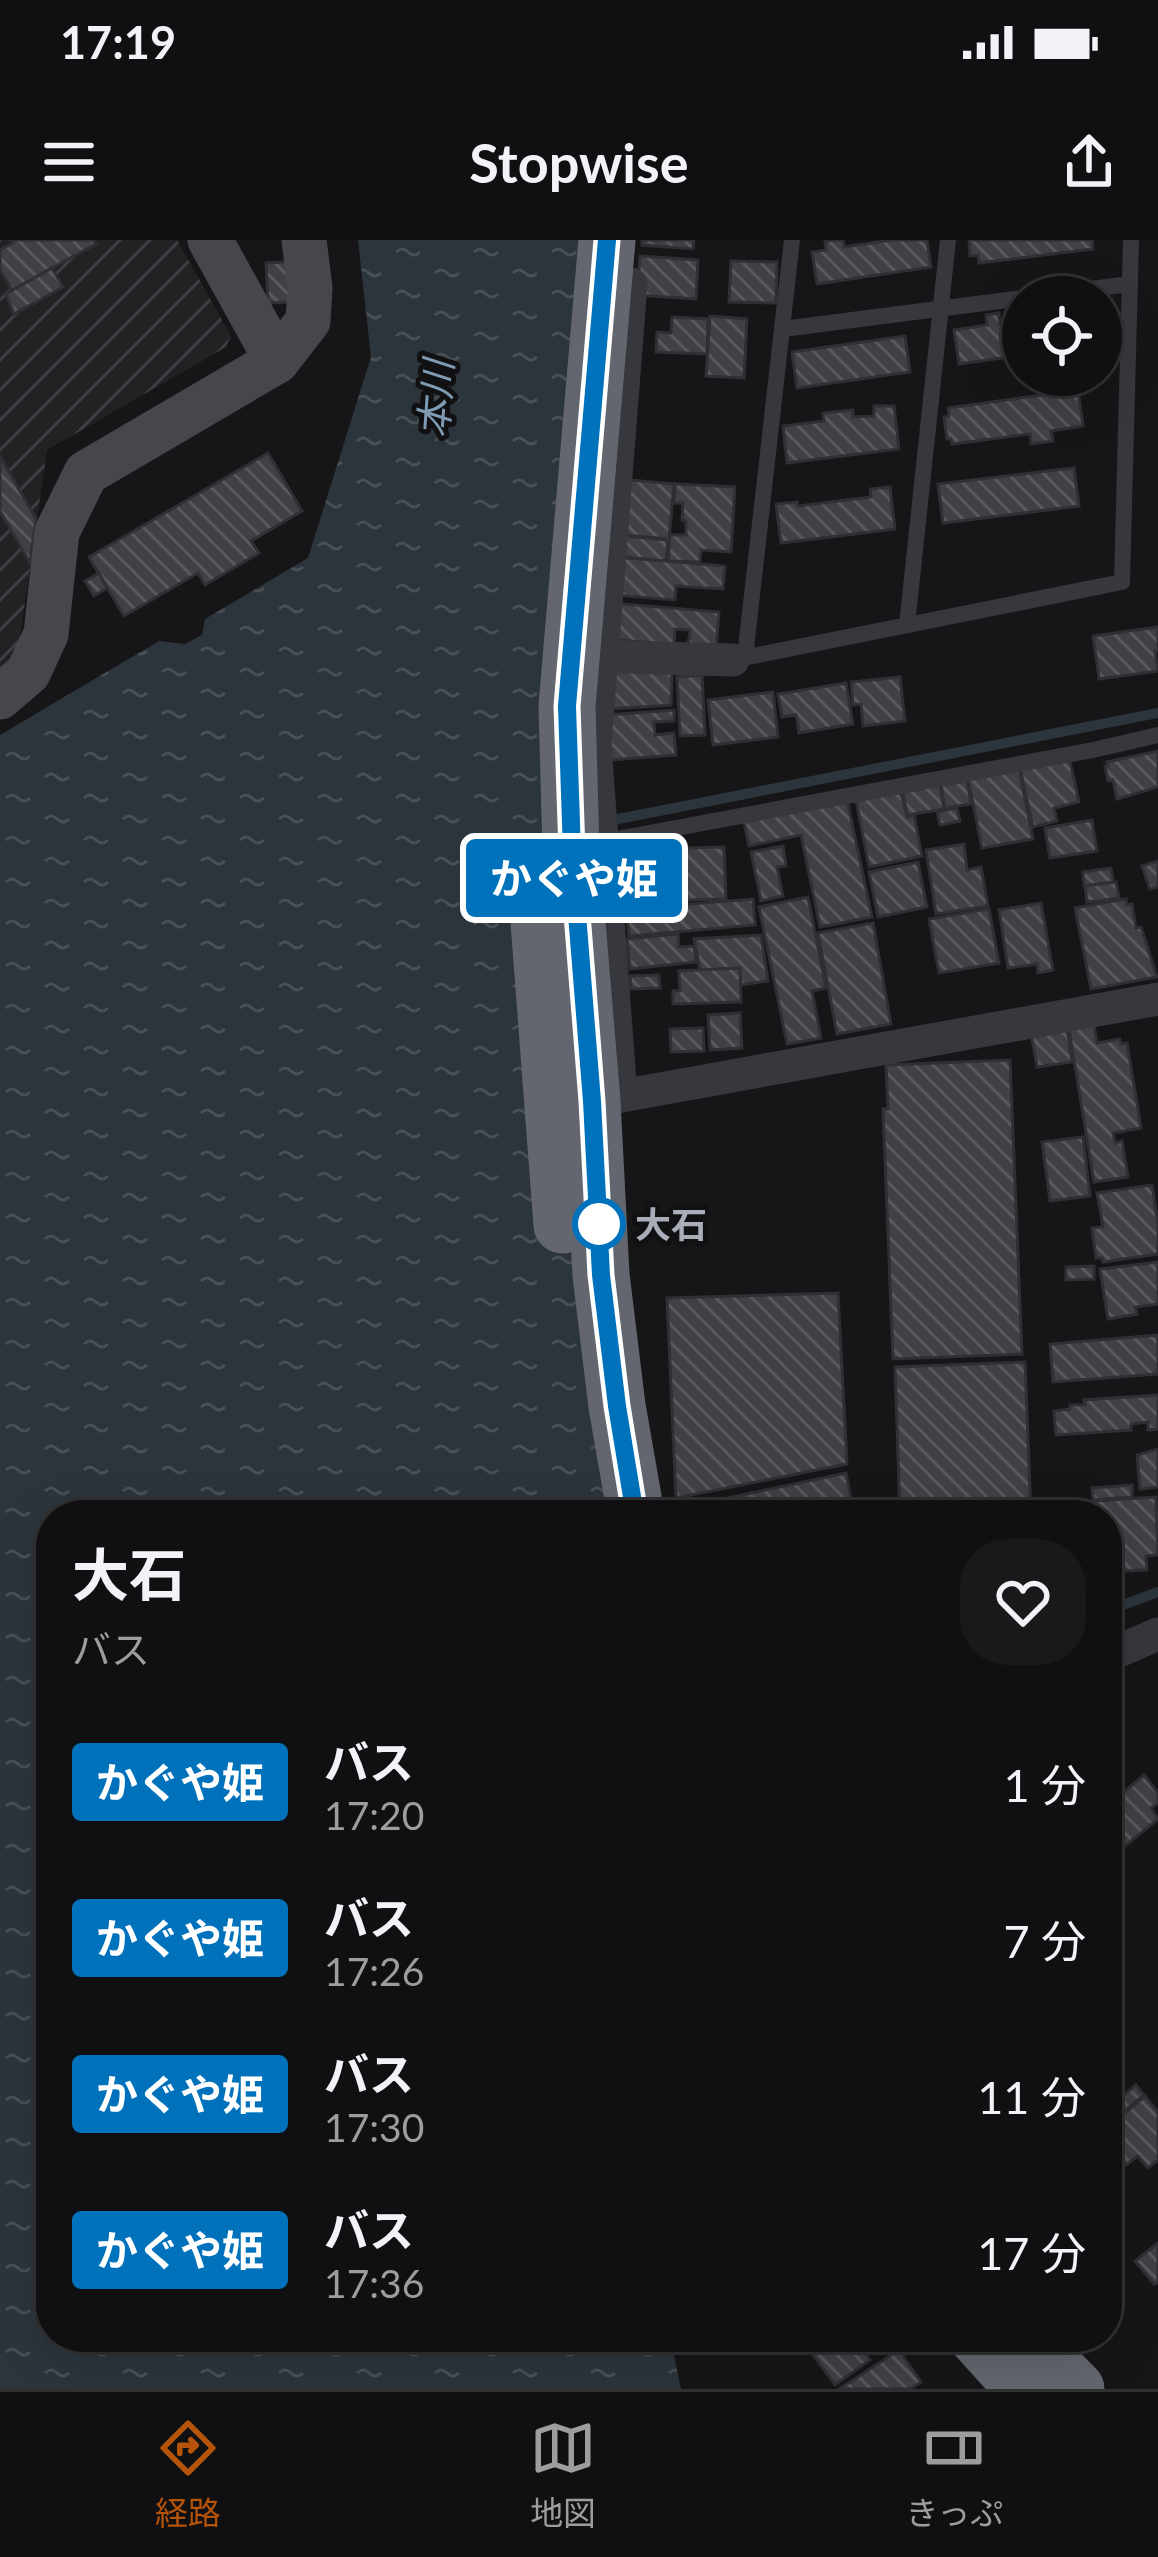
<!DOCTYPE html>
<html lang="ja">
<meta charset="utf-8">
<style>
:root{--surface:#101012;--page:#19191b;--text:#f1f3f6;--muted:#9c9d9f;--line:#303032;--accent:#b45309}
body{margin:0;font-family:Lato,"Noto Sans JP",sans-serif;background:var(--page);color:var(--text);height:100vh;display:flex;flex-direction:column;font-size:45px;white-space:nowrap}
*{box-sizing:border-box;margin:0}
p{font-size:39px;color:var(--muted)}
.icon{flex:none;width:66px;height:66px;fill:none;stroke:currentColor;stroke-width:2;stroke-linecap:round;stroke-linejoin:round}
.map{position:relative;flex:1;overflow:hidden}
.side{position:absolute;left:36px;top:1260px;width:1086px;height:852px;display:flex;flex-direction:column;background:var(--surface);border-radius:48px;box-shadow:0 12px 48px #0002,0 0 0 3px var(--line)}
.side>*{flex:none}
.badge{padding:0 24px;border-radius:9px;font-size:42px;line-height:78px}
.controls{position:absolute;left:1002px;top:36px;display:grid;gap:24px}
.controls a{display:grid;place-items:center;width:120px;height:120px;border-radius:50%;background:var(--surface);box-shadow:0 12px 48px #0002,0 0 0 3px var(--line);font-size:60px}
.map>.badge{position:absolute;translate:-50% -50%;box-shadow:0 0 0 6px #fff}
.round{display:grid;place-items:center;flex:none;width:126px;height:126px;border-radius:48px;background:var(--page)}
.head{display:flex;align-items:center;justify-content:space-between;height:204px;padding:0 36px}
h1{font-size:57px;font-weight:700;line-height:90px}
ul{padding:0;list-style:none}
li{display:flex;align-items:center;gap:36px;height:156px;padding:0 36px}
li div{flex:1}
li b{display:block;font-size:45px}
li em{font-style:normal}
li .badge{min-width:132px;font-weight:700;text-align:center}
.status{display:flex;justify-content:space-between;align-items:center;height:84px;padding:0 60px;background:var(--surface);direction:ltr}
.status svg{height:33px;fill:currentColor}
header{display:flex;justify-content:space-between;align-items:center;height:156px;padding:0 36px;background:var(--surface);font-size:54px;font-weight:700}
.dock{display:flex;justify-content:space-around;align-items:center;height:168px;border-top:3px solid var(--line);background:var(--surface);font-size:33px;color:var(--muted)}
.dock a{display:grid;justify-items:center;gap:6px}
.dock .active{color:var(--accent)}
.map>svg:first-child{display:block}
.industrial{fill:url(#industrial-furrows)}
.water{fill:url(#water-ripples)}
.lines{fill:none;stroke-linecap:round;stroke-linejoin:round}
.stream{stroke:#2c353c;stroke-width:10}
.building{fill:url(#building-back-hatch);stroke:#303034;stroke-width:3}
.lane{stroke:#37383d;stroke-width:16}
.street{stroke:#37383d;stroke-width:33}
.secondary{stroke:#45474d;stroke-width:45}
.highway{stroke:#63666e;stroke-width:57}
.line-casing{stroke:#fff;stroke-width:27}
.line{stroke:#0072bc;stroke-width:18}
.stop-dot{fill:#fff;stroke:#0072bc;stroke-width:6}
.labels{text-anchor:middle;dominant-baseline:central;stroke-width:10;stroke-linejoin:round;paint-order:stroke}
.stop-label{font-size:36px;font-weight:bold;fill:#a8adb8;stroke:#111113;text-anchor:start}
.water-label{font-size:39px;font-style:italic;fill:#7f9bb3;stroke:#111113}
</style>
<div class="status"><b>17:19</b><svg viewBox="0 0 49 12"><path d="M0 12V9h3v3zM5 12V6h3v6zM10 12V3h3v9zM15 12V0h3v12zM26 1h20v11H26zM47 4h2v5h-2z"/></svg></div>
<header><svg class="icon" aria-label="menu" viewBox="0 0 24 24"><path d="M4 6h16M4 12h16M4 18h16"/></svg>Stopwise<svg class="icon" aria-label="share" viewBox="0 0 24 24"><path d="M12 15V3M7 8l5-5 5 5M5 13v7h14v-7"/></svg></header>
<div class="map">
<svg width="1158" height="2149" viewBox="0 0 1158 2149">
<defs>
<pattern id="industrial-furrows" width="10" height="10" patternUnits="userSpaceOnUse" patternTransform="scale(3)"><rect width="10" height="10" fill="#222225"/><path d="M-1 1l2-2M0 10L10 0M9 11l2-2" fill="none" stroke="#3f3f43"/></pattern>
<pattern id="water-ripples" width="26" height="14" patternUnits="userSpaceOnUse" patternTransform="scale(3)"><rect width="26" height="14" fill="#2c353c"/><path d="M2 4q2-2 4 0t4 0M15 11q2-2 4 0t4 0" fill="none" stroke="#485056"/></pattern>
<pattern id="building-back-hatch" width="6" height="6" patternUnits="userSpaceOnUse" patternTransform="scale(3)"><rect width="6" height="6" fill="#404145"/><path d="M-1 5l2 2M0 0l6 6M5-1l2 2" fill="none" stroke="#595a5e"/></pattern>
</defs>
<rect width="100%" height="100%" fill="#161618"/>
<polygon class="industrial" points="0,0 177,0 231,96 226,107 47,210 17,417 0,427"/>
<polygon class="water" points="358,0 626,0 593,344 607,832 653,1275 51,1275 51,2097 670,2097 681,2149 0,2149 0,495 159,401 185,404 202,395 205,379 308,318 371,117"/>
<g class="lines">
<g class="stream">
<polyline points="608,581 1158,473"/>
<polyline points="1107,1371 1158,1352"/>
</g>
</g>
<g class="building">
<polygon points="11,0 93,0 96,4 12,50 0,30 0,10 13,3"/>
<polygon points="642,0 694,0 693,9 642,5"/>
<polygon points="843,0 844,7 891,0 927,0 931,27 817,44 812,12 826,10 825,1"/>
<polygon points="969,0 1092,0 1093,9 979,23 978,15 970,16"/>
<polygon points="640,16 698,20 696,59 637,55"/>
<polygon points="731,21 777,22 776,63 729,62"/>
<polygon points="288,22 292,62 268,63 266,23"/>
<polygon points="52,28 63,47 14,74 6,54"/>
<polygon points="999,73 1000,84 1023,80 1023,115 959,124 954,90 987,85 986,75"/>
<polygon points="710,76 747,79 744,138 706,136"/>
<polygon points="672,77 708,79 707,114 656,112 657,92 671,93"/>
<polygon points="905,96 910,132 797,148 792,112"/>
<polygon points="1078,150 1083,186 1051,191 1053,201 1031,204 1030,194 952,204 951,199 947,199 944,177 949,176 948,168"/>
<polygon points="874,166 894,166 899,209 787,223 783,186 824,181 823,173 853,170 853,177 874,176"/>
<polygon points="268,213 302,271 251,301 259,313 205,345 198,333 124,376 89,317"/>
<polygon points="0,216 36,279 30,323 0,271"/>
<polygon points="1074,228 1079,266 943,283 938,244"/>
<polygon points="620,239 674,244 669,299 614,294"/>
<polygon points="675,244 735,247 731,312 701,310 700,322 668,321 670,295 686,295 686,281 682,280 683,263 674,263"/>
<polygon points="890,247 895,289 781,303 776,264 797,262 798,266 871,257 870,249"/>
<polygon points="614,295 668,300 666,321 613,316"/>
<polygon points="616,317 725,326 723,349 676,346 675,360 613,355"/>
<polygon points="99,333 107,348 94,356 85,341"/>
<polygon points="612,363 719,372 716,409 688,406 690,390 675,389 674,405 609,399"/>
<polygon points="1158,387 1158,411 1155,411 1158,431 1099,439 1093,396"/>
<polygon points="609,428 672,432 671,465 609,469"/>
<polygon points="702,435 705,495 680,496 677,437"/>
<polygon points="900,437 905,481 863,486 861,464 853,465 851,442"/>
<polygon points="846,443 853,484 799,493 796,475 782,477 778,454"/>
<polygon points="773,452 778,497 713,505 708,460"/>
<polygon points="674,470 674,481 654,482 655,495 674,493 676,515 611,520 608,475"/>
<polygon points="1158,511 1158,547 1117,559 1113,540 1108,541 1105,526 1108,526 1107,522"/>
<polygon points="1069,517 1079,562 1054,568 1057,581 1033,587 1020,528"/>
<polygon points="1019,529 1033,599 982,608 968,539"/>
<polygon points="967,541 971,564 945,568 941,545"/>
<polygon points="940,545 944,569 907,575 903,552"/>
<polygon points="901,552 907,577 914,575 922,616 869,627 856,560"/>
<polygon points="847,560 872,677 820,687 801,595 749,606 744,582"/>
<polygon points="957,568 960,581 940,585 937,572"/>
<polygon points="1092,580 1097,611 1050,618 1045,588"/>
<polygon points="964,604 967,630 981,627 988,666 936,674 926,610"/>
<polygon points="783,606 786,626 777,627 783,656 761,661 751,612"/>
<polygon points="724,607 726,659 647,661 646,609"/>
<polygon points="1158,621 1158,647 1150,649 1142,626"/>
<polygon points="918,622 927,667 878,677 869,632"/>
<polygon points="1111,628 1113,642 1084,646 1083,632"/>
<polygon points="1116,642 1119,658 1087,662 1085,646"/>
<polygon points="808,657 826,748 812,751 821,798 787,804 759,667"/>
<polygon points="753,659 755,685 629,696 626,669"/>
<polygon points="1126,659 1127,665 1132,664 1136,688 1141,687 1157,737 1091,749 1075,668"/>
<polygon points="1041,663 1053,730 1038,733 1037,724 1008,728 999,670"/>
<polygon points="989,669 999,723 939,733 929,679"/>
<polygon points="873,683 891,784 837,794 818,693"/>
<polygon points="678,694 679,707 694,706 696,722 630,729 627,699"/>
<polygon points="761,695 768,741 741,745 740,728 700,730 694,699"/>
<polygon points="740,728 741,762 673,764 673,751 680,751 679,731"/>
<polygon points="659,735 660,748 631,749 630,736"/>
<polygon points="740,773 742,808 710,810 708,775"/>
<polygon points="1093,779 1097,803 1120,799 1121,804 1127,803 1141,888 1113,893 1115,903 1122,901 1128,937 1094,942 1068,783"/>
<polygon points="1067,787 1072,822 1037,827 1031,793"/>
<polygon points="703,788 704,811 671,812 670,789"/>
<polygon points="1010,820 1022,1114 893,1119 883,869 888,869 886,825"/>
<polygon points="1083,897 1090,956 1050,961 1042,902"/>
<polygon points="1152,945 1158,985 1158,1014 1103,1022 1102,1018 1096,1018 1092,988 1103,987 1097,953"/>
<polygon points="1158,1022 1158,1064 1135,1067 1137,1074 1108,1079 1100,1029"/>
<polygon points="1094,1026 1094,1039 1066,1040 1066,1027"/>
<polygon points="838,1053 847,1224 676,1258 667,1058"/>
<polygon points="1158,1095 1158,1134 1053,1142 1050,1104"/>
<polygon points="1025,1122 1031,1275 900,1275 895,1127"/>
<polygon points="1158,1155 1158,1189 1148,1190 1148,1182 1131,1184 1131,1190 1056,1195 1054,1171 1070,1169 1070,1165 1085,1165 1084,1160"/>
<polygon points="1158,1209 1158,1247 1140,1249 1137,1215"/>
<polygon points="846,1233 854,1275 682,1275 681,1268"/>
<polygon points="1132,1245 1132,1257 1093,1260 1092,1248"/>
<polygon points="1156,1257 1158,1315 1146,1316 1147,1330 1124,1331 1123,1322 1107,1323 1107,1275 1094,1275 1094,1261"/>
<polygon points="1107,1491 1122,1518 1107,1526"/>
<polygon points="1144,1535 1158,1553 1158,1563 1151,1568 1158,1579 1124,1607 1107,1586 1107,1566"/>
<polygon points="1107,1801 1123,1823 1107,1834"/>
<polygon points="1136,1845 1144,1855 1107,1886 1107,1869"/>
<polygon points="1145,1856 1158,1872 1158,1920 1148,1928 1138,1916 1126,1925 1107,1902 1107,1888"/>
<polygon points="1158,2003 1158,2043 1154,2044 1135,2021"/>
<polygon points="800,2097 859,2097 855,2100 870,2120 835,2145"/>
<polygon points="899,2110 921,2142 910,2149 839,2149"/>
</g>
<g class="lines">
<g class="lane">
<polyline points="1029,57 1130,44"/>
<polyline points="783,89 1023,58"/>
<polyline points="907,385 948,0"/>
<polyline points="745,417 792,0"/>
<polyline points="733,420 1122,342 1131,0"/>
<polyline points="601,602 1093,510 1158,495"/>
</g>
<g class="street">
<polyline points="585,416 733,420"/>
<polyline points="621,856 595,505 631,44"/>
<polyline points="599,860 1158,759"/>
<polyline points="1107,1416 1158,1394"/>
</g>
<g class="secondary">
<polyline points="210,0 277,121"/>
<polyline points="0,457 28,433 46,394 57,292 86,233 277,121 308,81 310,48 304,0"/>
</g>
<g class="highway">
<polyline points="607,0 567,466 571,612 592,861 601,1035 617,1166 636,1275"/>
<polyline points="535,629 562,985"/>
<polyline points="977,2097 1024,2149"/>
<polyline points="1024,2097 1076,2149"/>
</g>
</g>
<g class="lines">
<defs>
<polyline id="line" points="607,0 567,466 572,612 592,861 601,1035 617,1166 635,1275"/>
</defs>
<use href="#line" class="line-casing"/>
<use href="#line" class="line"/>
</g>
<circle class="stop-dot" cx="599" cy="984" r="24"/>
<g class="labels">
<g class="stop-label">
<text x="635" y="984">大石</text>
</g>
<g class="water-label">
<text transform="translate(435 159) rotate(-86)">本川</text>
</g>
</g>
</svg>
<div class="controls">
<a><svg class="icon" aria-label="locate" viewBox="0 0 24 24"><circle cx="12" cy="12" r="6"/><path d="M12 2v4M12 18v4M2 12h4M18 12h4"/></svg></a>
</div>
<b class="badge" style="left:574px;top:638px;background:#0072bc;color:#fff">かぐや姫</b>
<section class="side">
<div class="head"><div><h1>大石</h1><p>バス</p></div><a class="round"><svg class="icon" aria-label="heart" viewBox="0 0 24 24"><path d="M12 20l-8-8c-3-5 5-10 8-4 3-6 11-1 8 4z"/></svg></a></div>
<ul>
<li><span class="badge" style="background:#0072bc;color:#fff">かぐや姫</span><div><b>バス</b><p>17:20</p></div><em>1 分</em></li>
<li><span class="badge" style="background:#0072bc;color:#fff">かぐや姫</span><div><b>バス</b><p>17:26</p></div><em>7 分</em></li>
<li><span class="badge" style="background:#0072bc;color:#fff">かぐや姫</span><div><b>バス</b><p>17:30</p></div><em>11 分</em></li>
<li><span class="badge" style="background:#0072bc;color:#fff">かぐや姫</span><div><b>バス</b><p>17:36</p></div><em>17 分</em></li>
</ul>
</section>
</div>
<nav class="dock">
<a class="active"><svg class="icon" aria-label="directions" viewBox="0 0 24 24"><path d="M12 3l9 9-9 9-9-9zM9 14v-3h6M13 9l2 2-2 2"/></svg>経路</a>
<a><svg class="icon" aria-label="map" viewBox="0 0 24 24"><path d="M3 6l6-2 6 2 6-2v14l-6 2-6-2-6 2zM9 4v14M15 6v14"/></svg>地図</a>
<a><svg class="icon" aria-label="tickets" viewBox="0 0 24 24"><path d="M3 7h18v10H3zM15 7v10"/></svg>きっぷ</a>
</nav>
